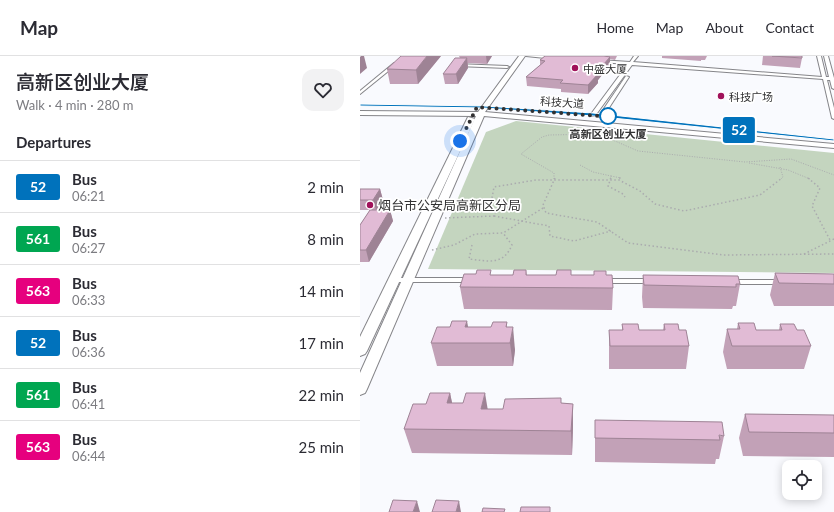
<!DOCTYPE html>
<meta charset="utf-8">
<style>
:root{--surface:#fff;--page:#f2f2f3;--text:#2b2b33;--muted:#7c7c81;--line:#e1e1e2}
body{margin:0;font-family:Lato,"Noto Sans SC",sans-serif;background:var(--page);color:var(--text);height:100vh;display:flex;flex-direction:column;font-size:15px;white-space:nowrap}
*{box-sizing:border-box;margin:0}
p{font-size:13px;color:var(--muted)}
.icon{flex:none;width:22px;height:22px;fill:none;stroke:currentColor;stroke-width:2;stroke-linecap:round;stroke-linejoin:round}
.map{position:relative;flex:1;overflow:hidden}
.panel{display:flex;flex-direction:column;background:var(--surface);width:360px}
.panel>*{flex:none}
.badge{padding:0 8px;border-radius:3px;font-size:14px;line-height:26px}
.fabs{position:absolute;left:422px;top:404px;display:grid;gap:8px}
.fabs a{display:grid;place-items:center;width:40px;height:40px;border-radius:8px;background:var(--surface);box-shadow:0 2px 10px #0003;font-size:20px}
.you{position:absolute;width:20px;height:20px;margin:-10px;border:3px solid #fff;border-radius:50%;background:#1a73e8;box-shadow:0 0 0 6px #1a73e833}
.map>.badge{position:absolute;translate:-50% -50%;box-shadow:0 0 0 2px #fff}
h2{padding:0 16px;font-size:15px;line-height:36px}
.round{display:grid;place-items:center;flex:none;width:42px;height:42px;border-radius:12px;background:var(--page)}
.head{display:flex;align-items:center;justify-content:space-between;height:68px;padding:0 16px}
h1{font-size:19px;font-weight:600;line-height:30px}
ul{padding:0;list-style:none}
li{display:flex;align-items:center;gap:12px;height:52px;padding:0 16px;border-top:1px solid var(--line)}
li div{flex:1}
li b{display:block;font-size:15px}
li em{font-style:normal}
li .badge{min-width:44px;font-weight:700;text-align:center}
header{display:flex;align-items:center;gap:24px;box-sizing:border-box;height:56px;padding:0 20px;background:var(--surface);border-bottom:1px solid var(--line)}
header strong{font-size:19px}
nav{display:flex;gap:22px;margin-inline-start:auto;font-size:14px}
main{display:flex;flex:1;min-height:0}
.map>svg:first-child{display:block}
.green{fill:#c4d5bf}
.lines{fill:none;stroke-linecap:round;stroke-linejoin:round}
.street-casing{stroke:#858589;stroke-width:2}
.secondary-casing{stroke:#858589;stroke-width:2}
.path-far1{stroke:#aaabae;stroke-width:1;stroke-dasharray:1 1.5;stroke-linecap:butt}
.path{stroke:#aaabae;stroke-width:1.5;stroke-dasharray:1.5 2.5;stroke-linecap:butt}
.street{fill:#fff;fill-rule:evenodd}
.secondary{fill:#fff;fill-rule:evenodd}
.wall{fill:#c2a1b7}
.shaded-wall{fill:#9e8395}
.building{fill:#e1bbd5;stroke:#9e8395}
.line{fill:#0072bc;stroke:#fff}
.walk{stroke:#313132;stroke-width:4;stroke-dasharray:0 7.2}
.poi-dot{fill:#a0115a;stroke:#fff;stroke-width:1.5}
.stop-dot{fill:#fff;stroke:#0072bc;stroke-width:2}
.labels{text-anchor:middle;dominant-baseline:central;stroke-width:3.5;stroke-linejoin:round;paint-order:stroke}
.far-poi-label{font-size:11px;fill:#313132;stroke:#fff;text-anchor:start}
.far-street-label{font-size:11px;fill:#313132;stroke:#fff}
.far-stop-label{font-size:11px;font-weight:bold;fill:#313132;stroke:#fff}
.poi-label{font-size:13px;fill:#313132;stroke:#fff;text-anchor:start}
</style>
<header>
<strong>Map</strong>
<nav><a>Home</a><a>Map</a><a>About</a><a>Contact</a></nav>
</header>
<main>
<section class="panel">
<div class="head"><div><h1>高新区创业大厦</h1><p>Walk · 4 min · 280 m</p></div><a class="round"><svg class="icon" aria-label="heart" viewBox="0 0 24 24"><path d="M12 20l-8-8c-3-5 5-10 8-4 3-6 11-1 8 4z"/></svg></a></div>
<h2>Departures</h2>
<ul>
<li><span class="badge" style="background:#0072bc;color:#fff">52</span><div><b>Bus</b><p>06:21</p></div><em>2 min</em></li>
<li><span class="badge" style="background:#00a651;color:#fff">561</span><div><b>Bus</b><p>06:27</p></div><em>8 min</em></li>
<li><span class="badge" style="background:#e6007e;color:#fff">563</span><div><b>Bus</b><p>06:33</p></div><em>14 min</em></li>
<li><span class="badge" style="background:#0072bc;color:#fff">52</span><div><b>Bus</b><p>06:36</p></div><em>17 min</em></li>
<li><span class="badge" style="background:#00a651;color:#fff">561</span><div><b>Bus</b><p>06:41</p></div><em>22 min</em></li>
<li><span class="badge" style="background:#e6007e;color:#fff">563</span><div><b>Bus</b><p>06:44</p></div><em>25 min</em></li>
</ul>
</section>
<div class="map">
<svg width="474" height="456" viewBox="0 0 474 456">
<rect width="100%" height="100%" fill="#f9fafe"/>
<polygon class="green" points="156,65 474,97 474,217 68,213 126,76"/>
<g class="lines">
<defs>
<g id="street">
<polygon points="166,0 183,0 197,2 195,3"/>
<polygon points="274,0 278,0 273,6 462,21 457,0 461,0 466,21 469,21 464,0 468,0 474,22 474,33 472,32 470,24 467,24 474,52 474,63 472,62 463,23 272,9 235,60 231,60 231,58 268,8 240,6 239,4 270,6"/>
<polygon points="34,7 37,8 0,38 0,35"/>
<polygon points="96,8 147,10 149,11 147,12 97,10"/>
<polygon points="266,20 269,21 243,61 239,61 239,60"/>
<polygon points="31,222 113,222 117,224 113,226 31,226 30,224"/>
<polygon points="240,223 293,223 297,225 293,227 243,227 239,225"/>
<polygon points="366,224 423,224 427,226 423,228 366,228 365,226"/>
</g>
<g id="secondary">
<polygon points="159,0 165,0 125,56 474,88 474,92 124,60 7,333 5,337 0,339 0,317 116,60 0,59 0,55 118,56"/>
<polygon points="108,61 115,63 7,295 5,298 0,300 0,281"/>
</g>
</defs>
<use href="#street" class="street-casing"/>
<use href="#secondary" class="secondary-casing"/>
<g class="path-far1">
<polyline points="389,107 428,114 450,123"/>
<polyline points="220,109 233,116 251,120 250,123"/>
<polyline points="420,111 423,121 421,123"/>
<polyline points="251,120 261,122"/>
<polyline points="194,123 194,117 161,98 182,81 189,79 239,78 278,95 385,106 431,103 474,119"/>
</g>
<g class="path">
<polyline points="195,122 183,149 186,157 237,166 268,187 363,199 474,198"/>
<polyline points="251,122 248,130 263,138 265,141"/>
<polyline points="259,122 261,122"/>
<polyline points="448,122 460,132 452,150 470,184"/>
<polyline points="134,160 189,170 190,180 214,185 251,175"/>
<polyline points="85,162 134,160 139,146 132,142 134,131 176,124 259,124 280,135 295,148 324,155 400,139 422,122"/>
<path d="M112,189L109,203C128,205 143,210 152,189L143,177"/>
<polyline points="72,194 94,189 115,178 143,177 183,152"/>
<polyline points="444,198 474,183"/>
</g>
<use href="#street" class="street"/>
<use href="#secondary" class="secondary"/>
</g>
<g class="wall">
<polygon points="81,0 58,28 30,28 27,13"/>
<polygon points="99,0 132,0 127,8 108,7 108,12 98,28 85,28 83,18 100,2"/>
<polygon points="185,0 257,0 255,4 250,3 250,9 238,24 238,27 228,38 201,36 201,33 167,30 166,21 180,9 180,4"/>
<polygon points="302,0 347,0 345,4 341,4 341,5 302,2"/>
<polygon points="403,0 442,0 442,2 440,12 402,9"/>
<polygon points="0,133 20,133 23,144 17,154 30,154 33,165 9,206 0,206 0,169 10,154 0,154"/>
<polygon points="166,214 167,219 196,219 211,214 211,219 246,219 253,232 252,254 104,253 100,231 132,219 153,219"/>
<polygon points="415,217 474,218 474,250 414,250 410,239"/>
<polygon points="283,219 380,228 376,250 373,250 372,253 283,252 282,241"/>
<polygon points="147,266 147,271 155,294 153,310 77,310 71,287 108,271 131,271"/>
<polygon points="378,267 396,274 419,274 420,268 437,274 451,290 444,313 367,313 363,296 367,273 377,273"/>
<polygon points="262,268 279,274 303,274 304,268 319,274 329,290 326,313 249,313 249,274 262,274"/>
<polygon points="90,337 92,347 128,353 143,353 201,347 213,348 213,371 212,399 52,397 44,373 66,348"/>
<polygon points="385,358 474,359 474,401 383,400 379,382"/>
<polygon points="364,380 359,403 356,403 355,408 235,406 235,382"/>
</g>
<g class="shaded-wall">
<polygon points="1,0 4,0 7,12 0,18 0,1"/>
<polygon points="67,0 81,0 58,28 56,14"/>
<polygon points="126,0 132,0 127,8"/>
<polygon points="250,1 250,9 238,24 238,27 228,38 228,29 236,17"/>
<polygon points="107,2 108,12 98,28 96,18"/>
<polygon points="20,133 23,144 16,154 13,144"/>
<polygon points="30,154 33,165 9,206 6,194"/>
<polygon points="107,265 111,287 105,271"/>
<polygon points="153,271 155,294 153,310 150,287"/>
<polygon points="90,337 95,361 87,347"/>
<polygon points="125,337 129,361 121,353"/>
<polygon points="213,348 213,371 212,399 211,375"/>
<polygon points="57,445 60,456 53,456"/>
<polygon points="99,445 101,456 96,456"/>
</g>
<g class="building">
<polygon points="41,0 67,0 56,14 27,13"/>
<polygon points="185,0 244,0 250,1 236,17 238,18 228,29 200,27 203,24 166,21 185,5 180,4"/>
<polygon points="412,0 442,0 442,2"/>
<polygon points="95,2 107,2 96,18 83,18"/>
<polygon points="0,133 20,133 13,144 0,144"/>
<polygon points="10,154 30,154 6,194 0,194 0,169"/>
<polygon points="117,214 131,214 130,219 153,219 154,214 166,214 166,219 196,219 197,214 211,214 211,219 234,219 234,215 246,215 246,219 252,219 253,232 100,231 104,218 116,218"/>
<polygon points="415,217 474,218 474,228 419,227"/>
<polygon points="283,219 378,220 380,228 376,228 376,231 284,229"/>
<polygon points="92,265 107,265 105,271 131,271 133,266 147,266 146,271 153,271 150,287 71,287 77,271 90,271"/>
<polygon points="378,267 394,267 396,274 422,274 420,268 434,268 437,274 444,274 451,290 372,290 367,273 380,273"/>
<polygon points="262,268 278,268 279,274 305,274 304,268 318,268 319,274 326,274 329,290 250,290 249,274 263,274"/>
<polygon points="70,337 90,337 87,347 103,347 106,337 125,337 121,353 143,353 145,343 201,342 201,347 213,348 211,375 44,373 53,348 66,348"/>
<polygon points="385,358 474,359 474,377 389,376"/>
<polygon points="235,364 362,366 364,380 359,379 360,384 235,382"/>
<polygon points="33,444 57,445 53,456 29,456"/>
<polygon points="76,444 99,445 96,456 72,456"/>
<polygon points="161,451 190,451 190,456 160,456"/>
<polygon points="123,452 145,453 144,456 122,456"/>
</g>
<polygon class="line" points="0,48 124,50 233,57 474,83 474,85 233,60 124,52 0,50"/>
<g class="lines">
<polyline class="walk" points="100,85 117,51 241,60 243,57 248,60"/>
</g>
<g class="poi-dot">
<circle cx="215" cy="12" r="4"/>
<circle cx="361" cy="40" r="4"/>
<circle cx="10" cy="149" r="4"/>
</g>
<circle class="stop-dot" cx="248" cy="60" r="8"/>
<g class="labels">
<g class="far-poi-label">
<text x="223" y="12">中盛大厦</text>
<text x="369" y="40">科技广场</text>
</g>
<g class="far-street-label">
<text transform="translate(202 46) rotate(4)">科技大道</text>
</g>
<g class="far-stop-label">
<text x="248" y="77">高新区创业大厦</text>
</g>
<g class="poi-label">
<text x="18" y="149">烟台市公安局高新区分局</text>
</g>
</g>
</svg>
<div class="fabs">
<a><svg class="icon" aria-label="locate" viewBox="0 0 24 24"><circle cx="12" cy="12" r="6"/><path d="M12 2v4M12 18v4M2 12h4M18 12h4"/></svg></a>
</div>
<div class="you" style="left:100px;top:85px"></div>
<b class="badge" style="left:379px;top:74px;background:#0072bc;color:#fff">52</b>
</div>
</main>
